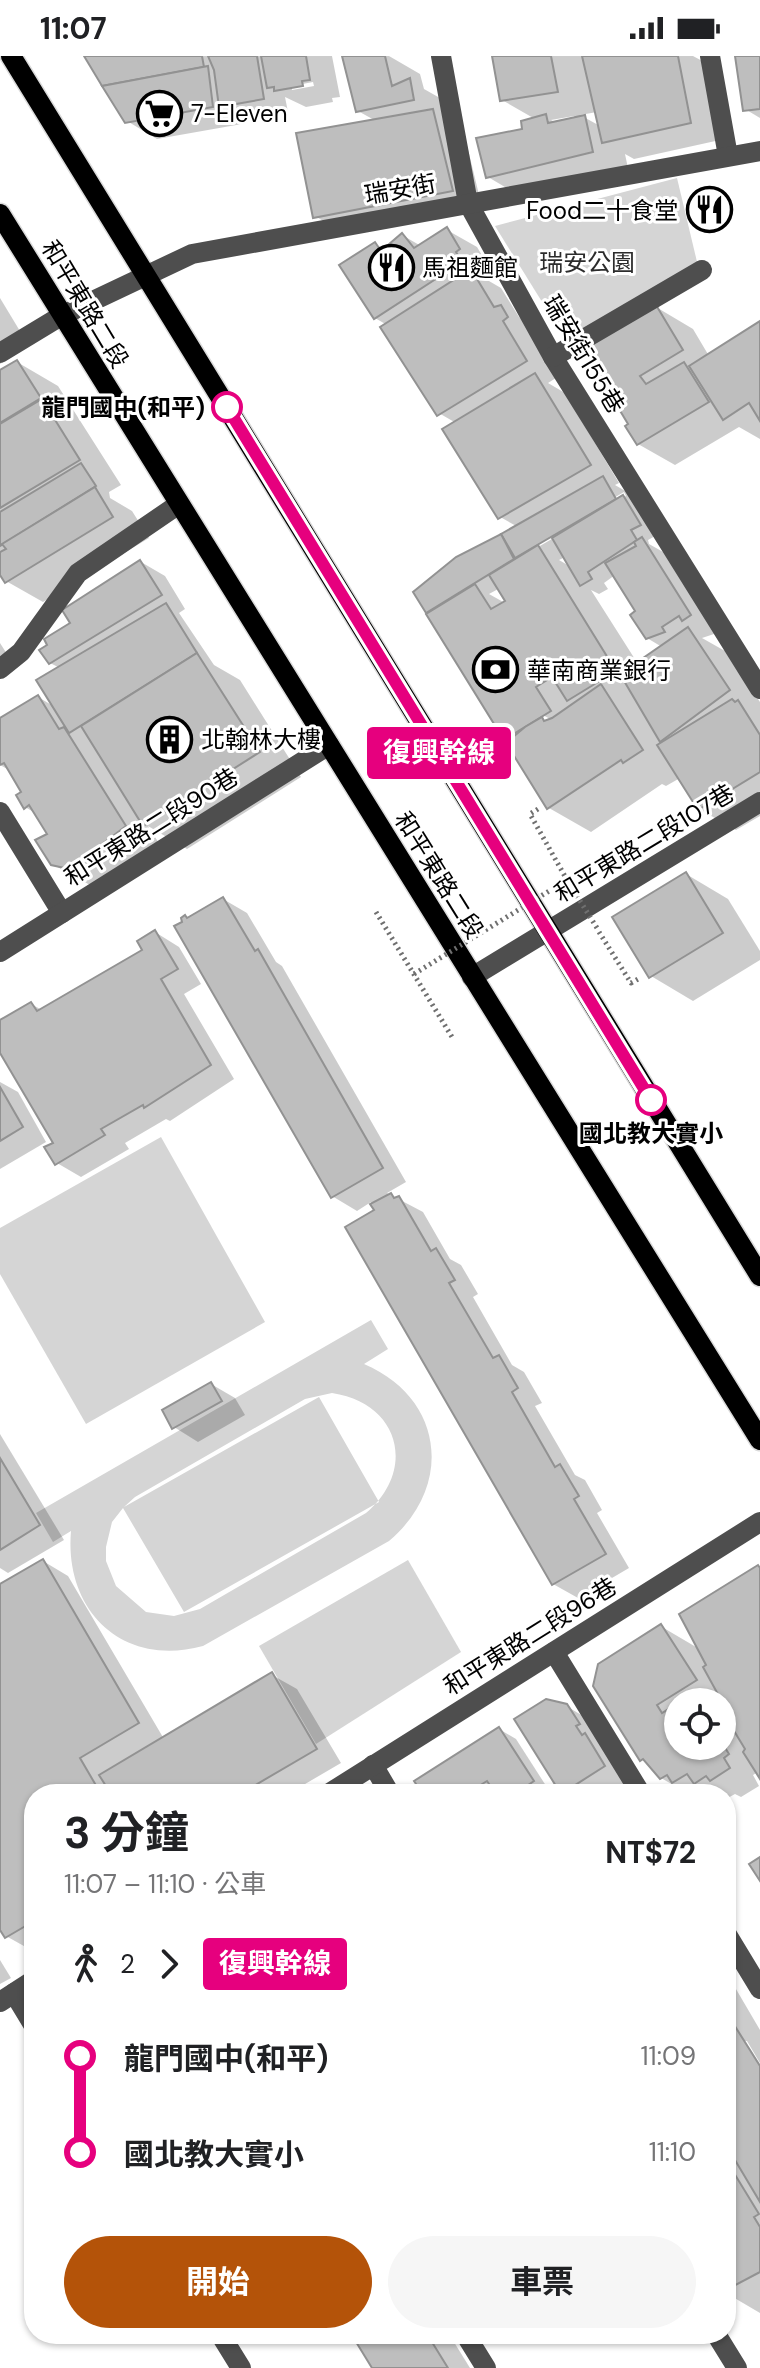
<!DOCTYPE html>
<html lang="zh-TW">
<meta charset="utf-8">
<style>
:root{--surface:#fff;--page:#f6f6f6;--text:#202124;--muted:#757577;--accent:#b45309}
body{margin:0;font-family:"DM Sans","Noto Sans TC",sans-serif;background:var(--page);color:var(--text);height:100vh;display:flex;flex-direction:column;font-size:30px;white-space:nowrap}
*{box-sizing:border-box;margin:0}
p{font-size:26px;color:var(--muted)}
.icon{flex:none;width:44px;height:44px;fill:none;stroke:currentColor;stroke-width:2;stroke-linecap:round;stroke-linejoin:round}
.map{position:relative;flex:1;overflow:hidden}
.side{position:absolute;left:24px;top:1728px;width:712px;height:560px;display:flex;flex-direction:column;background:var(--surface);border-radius:32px;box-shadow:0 2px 6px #0004}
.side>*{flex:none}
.badge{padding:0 16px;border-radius:6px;font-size:28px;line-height:52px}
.buttons{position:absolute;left:664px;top:1632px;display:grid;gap:16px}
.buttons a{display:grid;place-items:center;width:72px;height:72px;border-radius:50%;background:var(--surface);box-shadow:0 2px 6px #0004;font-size:40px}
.map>.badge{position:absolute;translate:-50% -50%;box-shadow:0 0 0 4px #fff}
.legs{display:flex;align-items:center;gap:12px;height:88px;padding:0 40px;font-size:26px}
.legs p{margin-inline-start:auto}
.headline{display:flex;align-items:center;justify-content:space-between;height:136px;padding:0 40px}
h1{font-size:44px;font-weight:700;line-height:60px}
.button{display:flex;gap:16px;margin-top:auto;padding:16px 40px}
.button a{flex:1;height:92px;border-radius:48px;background:var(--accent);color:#fff;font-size:32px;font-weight:700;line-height:92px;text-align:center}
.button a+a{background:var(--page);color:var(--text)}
ul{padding:0 40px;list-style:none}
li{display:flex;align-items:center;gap:28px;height:96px;font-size:30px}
li i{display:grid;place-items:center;width:12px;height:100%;margin:0 10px;background:currentColor}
li i::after{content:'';width:20px;height:20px;margin:-10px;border:6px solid;border-radius:50%;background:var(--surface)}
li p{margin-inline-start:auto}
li:first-child i{background:linear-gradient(#0000 50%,currentColor 0)}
li:last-child i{background:linear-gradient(currentColor 50%,#0000 0)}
.status{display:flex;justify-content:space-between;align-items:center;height:56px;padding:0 40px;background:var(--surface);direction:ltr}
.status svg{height:22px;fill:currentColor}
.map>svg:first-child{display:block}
.green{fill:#d5d5d5;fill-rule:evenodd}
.shadow{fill:#0003;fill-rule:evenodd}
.building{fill:#bebebe;stroke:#929292;stroke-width:2}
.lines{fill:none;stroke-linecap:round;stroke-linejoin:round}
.major-casing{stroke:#dbdbdb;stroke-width:23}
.path{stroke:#707070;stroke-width:5;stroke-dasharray:2 4;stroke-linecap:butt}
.minor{stroke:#4e4e4e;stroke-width:20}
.major{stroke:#000;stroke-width:20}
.path-bridge{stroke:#707070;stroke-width:5;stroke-dasharray:2 4;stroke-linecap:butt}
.line-1-casing{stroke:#fff;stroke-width:18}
.line-1{stroke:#e6007e;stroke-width:12}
.stop-1-dot{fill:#fff;stroke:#e6007e;stroke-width:4}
.labels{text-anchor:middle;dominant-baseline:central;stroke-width:6;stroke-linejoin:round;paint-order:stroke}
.poi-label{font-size:24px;fill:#000;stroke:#fff;text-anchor:start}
.street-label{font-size:24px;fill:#000;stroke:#fff}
.park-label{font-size:24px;fill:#2c2c2c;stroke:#fff}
.stop-label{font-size:24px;font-weight:bold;fill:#000;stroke:#fff;text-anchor:end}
</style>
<div class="status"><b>11:07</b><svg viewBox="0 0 49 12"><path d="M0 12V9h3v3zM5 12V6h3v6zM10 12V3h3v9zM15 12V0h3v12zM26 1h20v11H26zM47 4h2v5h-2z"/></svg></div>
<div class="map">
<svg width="760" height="2312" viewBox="0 0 760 2312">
<rect width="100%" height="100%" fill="#fff"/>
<g class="green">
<polygon points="677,122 698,210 565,283 495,170"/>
<polygon points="161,1081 265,1266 86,1368 0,1218 0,1172"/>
<path d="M371,1264L388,1293L364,1308C444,1342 454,1430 389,1485L203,1590C123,1612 64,1555 71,1475L53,1486L36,1457ZM332,1337C400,1347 417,1414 366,1457L200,1553L174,1560L146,1556L116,1530L106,1505V1491L112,1466L123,1452L184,1556L379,1446L319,1341L124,1451L135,1441L305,1343Z"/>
<polygon points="408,1504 461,1596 316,1688 259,1590"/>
</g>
<g class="shadow">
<path d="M87,0H332L340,41L332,42L333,46L306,51L285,41L288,56L241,62L242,68L157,83L127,65ZM313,26L314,30L292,34V30Z"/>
<polygon points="344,0 389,0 420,18 424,33 447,46 463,73 482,151 345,178 315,160 376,65 358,55"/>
<path d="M494,0H693L706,7L720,84L634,103L625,98L629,117L525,143L488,121L535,63L502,44ZM597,56L600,70L580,59ZM574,60L575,63L557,67L551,64Z"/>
<polygon points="748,0 760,0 760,62 745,53"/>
<path d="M447,174L477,191L489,211L485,214L489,225L501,232L519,261L531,269L556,322L548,327L565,337L619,427L615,429L627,436L657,479L648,484L649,488L672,501L720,576L702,582L725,595L760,646V760L736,774L699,753L680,722L666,730L662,728L591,776L549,752L509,688L512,686L506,682L428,556L502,480L518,471L502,462L445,374L456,367L437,356L387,269L375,262V188L386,194L402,179L421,190ZM624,436L626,440L526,498V493ZM565,501L571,511L559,504ZM615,519L638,556L647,582L662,591L638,608L591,534L599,538L608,533L604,527ZM500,532L508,545L505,547L489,538ZM534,654L550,663L547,666L532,657Z"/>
<polygon points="0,242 29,290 0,308"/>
<polygon points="656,251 693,273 709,300 760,268 760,383 739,371 675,409 638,388 631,369 586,293"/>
<polygon points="17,306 58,330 121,429 109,436 110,442 132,455 149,482 43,546 6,525 0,515 0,317"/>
<polygon points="141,506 165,520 185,553 179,557 214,609 240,624 301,721 187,793 148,770 162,792 90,829 52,808 50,778 37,758 25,751 24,737 11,715 0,709 0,664 38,641 55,651 60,612 50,607 73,568"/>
<polygon points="0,587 7,598 0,602"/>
<polygon points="686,818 728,843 760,895 760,904 693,945 651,920"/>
<polygon points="223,843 247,857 276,906 282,910 406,1126 387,1137 423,1156 450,1203 461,1209 478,1238 473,1241 512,1309 524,1316 542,1347 535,1350 575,1419 585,1424 602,1454 597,1457 629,1512 578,1542 553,1528 377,1155 371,1146 357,1155 332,1140 189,863"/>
<polygon points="155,876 179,891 201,928 184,938 234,1023 170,1065 166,1063 125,1087 129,1093 81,1121 57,1107 56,1087 0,993 0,966 31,948 42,954 145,894"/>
<polygon points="0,1026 18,1036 46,1086 0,1113"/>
<polygon points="211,1328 235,1342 245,1359 198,1386 174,1371"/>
<polygon points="0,1378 64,1484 8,1517 0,1512"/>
<polygon points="43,1505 68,1520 164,1683 272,1619 297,1633 341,1707 288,1738 34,1738 34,1892 31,1894 6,1880 0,1870 0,1531"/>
<path d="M760,1513V1720L758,1716L753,1719L759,1730L741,1741L735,1738L726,1743V1738H689L661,1722L642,1703L662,1571L696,1591L682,1559ZM721,1645L733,1670L722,1658V1690H678V1646Z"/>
<polygon points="566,1650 597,1668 634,1728 618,1738 562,1737"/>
<polygon points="499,1673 516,1683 550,1736 425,1738"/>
<polygon points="0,1904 11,1922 0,1928"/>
<polygon points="726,1916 760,1974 760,2007 747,1985 742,1985 760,2015 760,2257 726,2237"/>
<polygon points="362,2278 449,2278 470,2312 375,2312"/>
</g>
<g class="building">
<polygon points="84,0 202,0 204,11 102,30"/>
<polygon points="208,0 257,0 264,43 219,51 214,14"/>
<polygon points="261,0 306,0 310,24 302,25 303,30 274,35 274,31 267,32"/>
<polygon points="342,0 385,0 392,30 410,22 414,44 356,56"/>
<polygon points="492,0 551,0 558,36 500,45"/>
<polygon points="582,0 678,0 691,67 602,87"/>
<polygon points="735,0 760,0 760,53 743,55"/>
<polygon points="208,10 213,51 125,67 102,30"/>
<polygon points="433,53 453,135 313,162 296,77"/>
<polygon points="546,58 548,67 585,59 593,96 486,122 476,82 522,73 521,65"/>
<polygon points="447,171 460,193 456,196 462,206 374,263 339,209 375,186 381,195 402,177 414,192"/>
<polygon points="471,213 494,251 501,249 508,261 503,265 527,305 437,360 380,271"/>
<polygon points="656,249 683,294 640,320 646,328 684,306 709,346 637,389 625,370 628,368 583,293"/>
<polygon points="760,265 760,365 749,347 723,364 689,310"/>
<polygon points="17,304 41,342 0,367 0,314"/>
<polygon points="535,317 591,409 498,463 442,373"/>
<polygon points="42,343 80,404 0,452 0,368"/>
<polygon points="81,407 96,430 0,490 0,456"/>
<polygon points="603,420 616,443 515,502 501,478"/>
<polygon points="95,431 113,461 5,527 0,519 0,496 6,493 2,488"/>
<polygon points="623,439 641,469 631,474 637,484 588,516 592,523 580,530 552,482"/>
<polygon points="501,478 514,503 426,557 413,536 456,501"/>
<polygon points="642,481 691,559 682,565 679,560 662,571 665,576 646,583 630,559 635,555 605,507 636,490 634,486"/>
<polygon points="538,489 616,615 567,645 552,621 536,631 551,655 504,684 426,558 475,528 491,553 505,545 489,519"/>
<polygon points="140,504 162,539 49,608 39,594 47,589 44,583 70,567 62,554"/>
<polygon points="166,547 197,597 69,677 36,624"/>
<polygon points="688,571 730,634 660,686 620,618"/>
<polygon points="197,597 260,696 143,770 81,670"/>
<polygon points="601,628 643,694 623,707 621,704 547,753 506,687 525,671 542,661 544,665 552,662"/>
<polygon points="38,639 59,673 64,671 126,770 69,813 51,809 35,784 47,778 29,749 24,753 16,739 21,736 4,707 0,709 0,662"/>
<polygon points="732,643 735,646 738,644 760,679 760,716 698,754 657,689"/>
<polygon points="686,816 723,877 649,922 612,861"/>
<polygon points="223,841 255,895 258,893 383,1112 331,1142 174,870 182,866 181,862 185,859 187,862"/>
<polygon points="155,874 178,913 161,923 211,1009 144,1052 143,1049 101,1073 105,1079 55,1109 44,1091 53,1087 0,997 0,964 31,946 37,955 142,894 137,885"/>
<polygon points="0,1031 23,1071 0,1085"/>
<polygon points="391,1137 394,1142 399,1140 431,1195 436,1192 455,1224 449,1227 493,1302 499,1299 518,1332 512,1336 555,1411 560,1408 579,1440 574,1443 606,1498 552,1529 345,1171 374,1154 370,1148"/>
<polygon points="211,1326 222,1345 172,1373 162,1354"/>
<polygon points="0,1402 40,1469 0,1494"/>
<polygon points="43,1503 139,1667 80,1702 101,1738 34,1738 34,1865 5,1882 0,1874 0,1528"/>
<polygon points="758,1509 760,1512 760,1723 743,1696 745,1693 728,1665 725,1651 703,1611 706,1609 679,1558"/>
<polygon points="661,1568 697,1624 657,1649 662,1657 678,1647 678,1690 722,1690 722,1687 729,1698 724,1702 730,1712 710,1725 706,1720 694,1728 687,1718 672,1727 667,1719 660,1723 643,1703 640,1705 593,1630 598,1608"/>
<polygon points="272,1616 317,1693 240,1738 111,1738 99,1719"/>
<polygon points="692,1638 696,1646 679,1646"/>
<polygon points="546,1643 567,1648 580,1668 576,1670 582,1679 585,1677 605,1710 561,1738 514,1663"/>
<polygon points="499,1671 534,1725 515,1738 496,1738 487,1725 466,1738 423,1738 414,1725"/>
<polygon points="760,1801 760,1825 749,1808"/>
<polygon points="726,1956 760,2010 760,2146 726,2089 729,2086"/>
<polygon points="726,2104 759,2158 754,2161 760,2171 760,2216 726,2234"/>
<polygon points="359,2278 427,2278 448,2312 372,2312 353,2281"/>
</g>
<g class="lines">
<defs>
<g id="major">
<polyline points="11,0 760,1220"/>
<polyline points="0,158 760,1384"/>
</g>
</defs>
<use href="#major" class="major-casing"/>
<g class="path">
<polyline points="538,753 530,758 567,824"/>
<polyline points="376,856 452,981"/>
<polyline points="599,876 631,927 640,922"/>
</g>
<g class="minor">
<polyline points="441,0 468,147 553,301 760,633"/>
<polyline points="710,0 728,100"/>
<polyline points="0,297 61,260 192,198 760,95"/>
<polyline points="553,301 702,214"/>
<polyline points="0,613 21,596 78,517 179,448"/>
<polyline points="0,756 62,857"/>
<polyline points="0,896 329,689"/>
<polyline points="472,921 760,746"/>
<polyline points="554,1596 641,1738"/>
<polyline points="373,1709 390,1738"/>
<polyline points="328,1738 760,1466"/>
<polyline points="726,1877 760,1933"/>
<polyline points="14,1937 34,1970"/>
<polyline points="0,1946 34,1924"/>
<polyline points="220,2278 241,2312"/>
<polyline points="465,2278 486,2312"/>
<polyline points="716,2278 737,2312"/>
</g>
<use href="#major" class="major"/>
<polyline class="path-bridge" points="414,918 567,824 597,872"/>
</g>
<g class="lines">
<defs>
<polyline id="line-1" points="227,351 651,1044"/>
</defs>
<use href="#line-1" class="line-1-casing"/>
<use href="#line-1" class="line-1"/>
</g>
<defs>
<symbol id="supermarket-ring" viewBox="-11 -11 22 22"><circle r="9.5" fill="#fff" stroke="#000" stroke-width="1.5"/><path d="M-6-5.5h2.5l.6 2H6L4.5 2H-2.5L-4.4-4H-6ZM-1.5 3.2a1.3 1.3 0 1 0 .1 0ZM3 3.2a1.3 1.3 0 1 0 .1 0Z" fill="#000"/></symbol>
<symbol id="restaurant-ring" viewBox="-11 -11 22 22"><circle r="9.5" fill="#fff" stroke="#000" stroke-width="1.5"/><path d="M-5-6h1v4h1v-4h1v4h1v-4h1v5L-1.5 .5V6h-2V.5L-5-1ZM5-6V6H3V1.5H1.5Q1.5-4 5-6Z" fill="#000"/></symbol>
<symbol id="bank-ring" viewBox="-11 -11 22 22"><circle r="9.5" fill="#fff" stroke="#000" stroke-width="1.5"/><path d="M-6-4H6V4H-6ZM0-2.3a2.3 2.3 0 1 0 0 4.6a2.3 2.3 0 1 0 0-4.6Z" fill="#000"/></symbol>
<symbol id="building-ring" viewBox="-11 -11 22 22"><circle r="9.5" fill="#fff" stroke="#000" stroke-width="1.5"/><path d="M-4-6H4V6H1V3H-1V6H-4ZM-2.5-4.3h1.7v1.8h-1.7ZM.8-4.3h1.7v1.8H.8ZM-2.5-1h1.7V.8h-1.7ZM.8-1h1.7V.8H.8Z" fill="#000"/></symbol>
</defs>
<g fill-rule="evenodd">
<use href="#supermarket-ring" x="134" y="32" width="51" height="51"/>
<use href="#restaurant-ring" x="684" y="128" width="51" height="51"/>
<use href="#restaurant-ring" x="366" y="186" width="51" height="51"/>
<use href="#bank-ring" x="470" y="588" width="51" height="51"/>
<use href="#building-ring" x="144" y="658" width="51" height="51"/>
</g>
<g class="stop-1-dot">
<circle cx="227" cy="351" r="14"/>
<circle cx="651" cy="1044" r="14"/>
</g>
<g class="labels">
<g class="poi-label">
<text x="191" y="57">7-Eleven</text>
<text x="678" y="154" text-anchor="end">Food二十食堂</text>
<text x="422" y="211">馬祖麵館</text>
<text x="527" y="614">華南商業銀行</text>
<text x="201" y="683">北翰林大樓</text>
</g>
<g class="street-label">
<text transform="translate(400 133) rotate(-10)">瑞安街</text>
<text transform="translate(85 248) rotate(59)">和平東路二段</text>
<text transform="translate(584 298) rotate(59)">瑞安街155巷</text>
<text transform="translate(151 771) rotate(-32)">和平東路二段90巷</text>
<text transform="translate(644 787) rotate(-31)">和平東路二段107巷</text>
<text transform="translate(439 819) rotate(58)">和平東路二段</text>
<text transform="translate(530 1580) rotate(-32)">和平東路二段96巷</text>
</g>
<g class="park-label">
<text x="587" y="206">瑞安公園</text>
</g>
<g class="stop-label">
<text x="205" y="351">龍門國中(和平)</text>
<text x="651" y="1077" text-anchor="middle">國北教大實小</text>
</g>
</g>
</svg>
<div class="buttons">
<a><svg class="icon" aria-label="locate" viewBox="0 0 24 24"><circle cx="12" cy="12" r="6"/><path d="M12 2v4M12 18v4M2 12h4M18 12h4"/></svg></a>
</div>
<b class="badge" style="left:439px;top:697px;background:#e6007e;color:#fff">復興幹線</b>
<section class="side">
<div class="headline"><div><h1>3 分鐘</h1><p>11:07 – 11:10 · 公車</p></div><b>NT$72</b></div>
<div class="legs"><svg class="icon" aria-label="walk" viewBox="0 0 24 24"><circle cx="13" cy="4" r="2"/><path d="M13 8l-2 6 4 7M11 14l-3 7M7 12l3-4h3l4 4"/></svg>2<svg class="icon" aria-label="forward" viewBox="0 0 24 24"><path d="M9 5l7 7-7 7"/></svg><b class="badge" style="background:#e6007e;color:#fff">復興幹線</b></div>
<ul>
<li><i style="color:#e6007e"></i><b>龍門國中(和平)</b><p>11:09</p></li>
<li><i style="color:#e6007e"></i><b>國北教大實小</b><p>11:10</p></li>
</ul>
<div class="button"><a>開始</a><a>車票</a></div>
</section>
</div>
